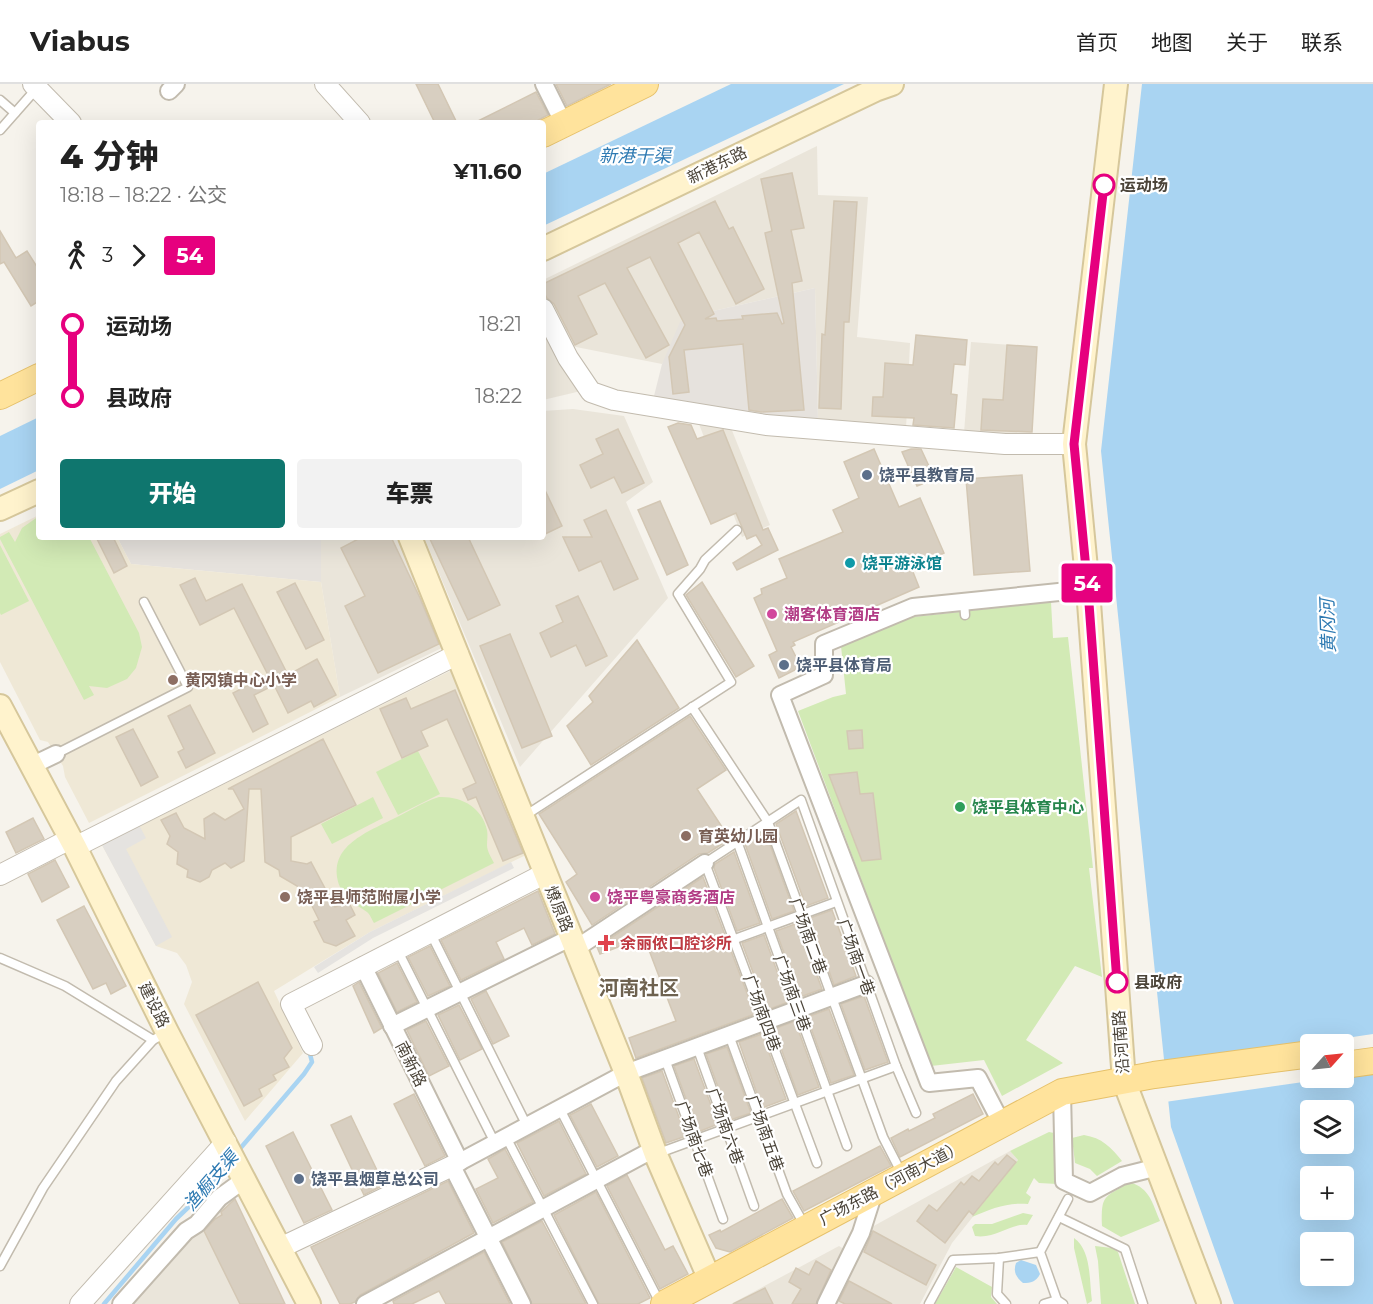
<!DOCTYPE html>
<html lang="zh">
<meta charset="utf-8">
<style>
:root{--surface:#fff;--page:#f2f2f2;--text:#222;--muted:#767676;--line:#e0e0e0;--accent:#0f766e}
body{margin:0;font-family:Montserrat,"Noto Sans SC",sans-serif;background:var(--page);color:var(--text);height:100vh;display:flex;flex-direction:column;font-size:22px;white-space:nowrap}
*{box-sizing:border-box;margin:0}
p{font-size:20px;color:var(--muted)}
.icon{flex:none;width:33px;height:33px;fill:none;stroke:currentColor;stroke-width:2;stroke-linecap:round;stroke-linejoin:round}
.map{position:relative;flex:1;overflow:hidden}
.panel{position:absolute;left:36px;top:36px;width:510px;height:420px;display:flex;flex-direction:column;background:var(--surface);border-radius:6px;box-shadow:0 6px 24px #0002}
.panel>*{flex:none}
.badge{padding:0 12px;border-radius:4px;font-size:21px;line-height:39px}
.needle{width:39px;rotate:63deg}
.controls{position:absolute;left:1300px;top:950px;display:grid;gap:12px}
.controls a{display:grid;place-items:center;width:54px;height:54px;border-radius:6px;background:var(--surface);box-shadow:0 6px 24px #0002;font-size:30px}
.map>.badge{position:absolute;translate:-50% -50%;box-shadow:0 0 0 3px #fff}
.legs{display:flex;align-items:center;gap:9px;height:66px;padding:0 24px;font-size:20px}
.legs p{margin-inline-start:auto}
.overview{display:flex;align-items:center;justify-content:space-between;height:102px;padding:0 24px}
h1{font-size:33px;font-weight:800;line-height:45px}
.button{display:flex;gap:12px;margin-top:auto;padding:12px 24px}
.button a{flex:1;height:69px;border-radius:6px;background:var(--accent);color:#fff;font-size:24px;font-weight:800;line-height:69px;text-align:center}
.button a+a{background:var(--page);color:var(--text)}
ul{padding:0 24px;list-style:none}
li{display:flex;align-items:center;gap:21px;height:72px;font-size:22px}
li i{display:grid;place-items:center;width:9px;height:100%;margin:0 8px;background:currentColor}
li i::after{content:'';width:15px;height:15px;margin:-8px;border:4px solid;border-radius:50%;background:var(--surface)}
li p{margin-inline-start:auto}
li:first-child i{background:linear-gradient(#0000 50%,currentColor 0)}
li:last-child i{background:linear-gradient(currentColor 50%,#0000 0)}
header{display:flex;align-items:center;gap:36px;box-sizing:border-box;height:84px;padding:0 30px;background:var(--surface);border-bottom:2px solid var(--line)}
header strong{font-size:28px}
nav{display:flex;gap:33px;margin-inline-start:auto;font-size:21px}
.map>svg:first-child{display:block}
.residential{fill:#eae5da}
.industrial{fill:#e6e2dd}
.education{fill:#efe8d6}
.green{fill:#d2eab5}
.parking{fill:#e5e3e0}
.water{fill:#a9d4f2;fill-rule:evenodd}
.pier{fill:#f6f3ec}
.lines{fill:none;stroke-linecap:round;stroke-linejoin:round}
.stream{stroke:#a9d4f2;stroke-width:4.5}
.building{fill:#d8cfc1;stroke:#d3c7b4;stroke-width:1.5}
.service-casing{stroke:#c2bbae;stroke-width:11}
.minor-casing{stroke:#c2bbae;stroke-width:20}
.tertiary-casing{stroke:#c2bbae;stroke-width:22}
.secondary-casing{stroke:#d6c79b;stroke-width:26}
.primary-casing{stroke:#e6c16a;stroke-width:28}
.service{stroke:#fff;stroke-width:8}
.minor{stroke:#fff;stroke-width:16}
.tertiary{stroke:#fff;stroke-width:20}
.secondary{stroke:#fff3cd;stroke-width:22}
.primary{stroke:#ffe39c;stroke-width:26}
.line-1-casing{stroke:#fff;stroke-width:14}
.line-1{stroke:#e6007e;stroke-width:9}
.stop-1-dot{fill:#fff;stroke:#e6007e;stroke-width:3}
.service-dot{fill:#5c6f8a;stroke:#fff;stroke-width:2}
.culture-dot{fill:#0f9aa8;stroke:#fff;stroke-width:2}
.hotel-dot{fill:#d1479c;stroke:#fff;stroke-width:2}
.education-dot{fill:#8d6e63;stroke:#fff;stroke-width:2}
.leisure-dot{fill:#2e9e5b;stroke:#fff;stroke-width:2}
.health-dot{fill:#e0444e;stroke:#fff;stroke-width:2}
.labels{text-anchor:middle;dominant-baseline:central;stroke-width:4.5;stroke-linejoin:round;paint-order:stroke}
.street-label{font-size:16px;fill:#4b4439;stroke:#fff}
.stop-label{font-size:16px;font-weight:bold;fill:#4b4439;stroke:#fff;text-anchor:start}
.service-label{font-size:16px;font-weight:bold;fill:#4e5e75;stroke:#fff;text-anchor:start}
.culture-label{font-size:16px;font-weight:bold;fill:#0d838f;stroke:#fff;text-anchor:start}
.hotel-label{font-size:16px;font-weight:bold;fill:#b23c85;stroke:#fff;text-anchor:start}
.education-label{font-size:16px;font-weight:bold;fill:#785e54;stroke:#fff;text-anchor:start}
.leisure-label{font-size:16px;font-weight:bold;fill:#27864d;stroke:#fff;text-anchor:start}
.health-label{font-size:16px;font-weight:bold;fill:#be3a42;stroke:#fff;text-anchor:start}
.water-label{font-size:18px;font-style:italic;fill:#2e7ab2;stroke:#fff}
.quarter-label{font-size:20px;font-weight:bold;fill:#6e6250;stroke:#fff}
</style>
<header>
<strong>Viabus</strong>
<nav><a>首页</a><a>地图</a><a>关于</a><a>联系</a></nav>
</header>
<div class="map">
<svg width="1373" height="1220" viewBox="0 0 1373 1220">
<rect width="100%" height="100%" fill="#f6f3ec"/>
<g class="residential">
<polygon points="817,62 818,111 868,113 857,253 910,259 906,345 818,337 815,204 691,232 662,280 566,261 543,215 543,196"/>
<polygon points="543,236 581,307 543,316"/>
<polygon points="971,258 1037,263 1031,354 964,349"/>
<polygon points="573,325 624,332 653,398 626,418 668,514 520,683 424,453 543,453 543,327"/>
<polygon points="699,340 731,344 770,441 742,453"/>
<polygon points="321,453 400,453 448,561 340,613 321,498"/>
<polygon points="1010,1067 1018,1076 952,1159 920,1220 826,1220 861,1149"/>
<polygon points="226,1096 285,1220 116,1220 183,1144"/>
<polygon points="839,1162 847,1167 821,1220 731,1220"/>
</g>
<g class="industrial">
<polygon points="815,204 818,337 772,335 676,320 654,312 662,280 680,238 691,232"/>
<polygon points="117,453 321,453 321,498 131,480"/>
</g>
<g class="education">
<polygon points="39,431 39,453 117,453 131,480 321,498 340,613 89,739 65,693 63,682 48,658 40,656 0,578 0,450"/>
<polygon points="454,585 528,770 370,848 274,907 303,969 245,1037 184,920 192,898 186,881 177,869 156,862 102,761"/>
</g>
<g class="green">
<polygon points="39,432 39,453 89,453 139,549 142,563 136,584 127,595 107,604 89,602 94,611 84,616 0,455 0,453 9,448 15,458 22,444"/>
<polygon points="0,461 29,517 1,531 0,529"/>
<polygon points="1051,518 1053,554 1068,553 1093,784 1089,784 1102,893 1075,882 1026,956 1063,979 1002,1012 984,976 931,982 798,627 833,613 846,610 841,562 913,533"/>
<polygon points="418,667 440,710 398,731 376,688"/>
<polygon points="373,713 383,734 332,760 321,740"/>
<path d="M439,713C461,712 482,723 487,746C488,751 487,756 487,761C487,767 491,773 494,779L374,839C372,836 370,830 367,828C356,820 346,817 340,803C325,764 365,749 393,735C408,728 423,718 439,713Z"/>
<path d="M1049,1048L1054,1049L1058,1054L1057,1100L1039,1099L1034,1094L1026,1109L1031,1113L1028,1120C1007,1118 991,1125 972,1133L1018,1076L1010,1067Z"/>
<path d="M1084,1051C1102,1054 1111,1063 1122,1077L1097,1092L1090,1085L1075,1079L1072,1054Z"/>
<path d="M1130,1098C1150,1105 1152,1118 1160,1137L1121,1153L1102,1142C1101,1110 1104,1114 1130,1098Z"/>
<path d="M1023,1129L1033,1131L1027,1141C1010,1139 997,1155 975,1152L972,1143L975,1140H992Z"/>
<path d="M1074,1154C1092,1167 1089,1197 1092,1217L1087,1220L1074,1164Z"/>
<polygon points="1095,1162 1112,1164 1118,1168 1135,1220 1101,1220 1098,1177"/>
<polygon points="956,1183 992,1203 991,1213 997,1220 935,1220"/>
</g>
<g class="parking">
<polygon points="139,741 146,754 126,765 172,853 156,862 102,761"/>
<polygon points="511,778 514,784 373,854 318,889 314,883 370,848"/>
</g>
<g class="water">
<polygon points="731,0 844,0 543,142 543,90"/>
<path d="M1142,0H1373V1220H1234L1171,1043L1101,367ZM1311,960H1344V993H1311ZM1311,1026H1344V1059H1311ZM1311,1092H1344V1125H1311ZM1311,1158H1344V1191H1311Z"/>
<polygon points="39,333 39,386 0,405 0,352"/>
<path d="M1021,1176L1036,1181L1040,1190C1036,1198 1031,1199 1023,1199C1016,1193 1013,1188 1016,1179Z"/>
</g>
<polygon class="pier" points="1373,950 1373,988 1344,992 1344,960 1311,960 1311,993 1338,993 1165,1018 1162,981"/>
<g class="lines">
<g class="stream">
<polyline points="238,1067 304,990 312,978 310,970"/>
<polyline points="104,1220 176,1135 198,1114 227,1081"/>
</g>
</g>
<g class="building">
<polygon points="416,0 438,0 457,39 435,39"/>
<polygon points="556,0 611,0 567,22"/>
<polygon points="536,8 548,31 533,39 474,39"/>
<polygon points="792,89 804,144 791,146 802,197 792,199 804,326 761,328 749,326 743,260 684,266 689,308 673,310 669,273 685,241 650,173 627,184 669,261 646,274 605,199 578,212 597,250 575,261 554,220 547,214 543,207 543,200 715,117 729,145 733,143 764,205 736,220 699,148 678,159 714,230 705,235 716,234 717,237 743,235 742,232 777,229 782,240 784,239 765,149 772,147 761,95"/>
<polygon points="834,117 857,118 849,238 844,238 841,325 819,324 822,250 825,251"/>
<polygon points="0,147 16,174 27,167 39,186 39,217 31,222 4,178 0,180"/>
<polygon points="916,251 967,256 965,281 954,280 951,310 957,311 954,344 913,341 914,334 872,332 873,313 883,313 885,279 913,281"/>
<polygon points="1007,261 1037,263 1032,348 981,346 983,315 1003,316"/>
<polygon points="678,339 691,341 697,355 723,346 763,446 768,444 778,466 737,486 733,479 762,461 756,451 747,455 736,429 711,440 668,343"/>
<polygon points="618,345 644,399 622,409 614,393 591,404 580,381 603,370 596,355"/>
<polygon points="874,365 899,423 920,414 944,469 911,483 919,503 793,558 795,561 791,563 801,583 779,594 769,571 777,567 754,514 762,510 761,505 787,494 779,475 843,448 833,426 859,414 844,378"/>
<polygon points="911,365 921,365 935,395 917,402 902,368"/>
<polygon points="1022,391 1030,487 974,491 966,395"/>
<polygon points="543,402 562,442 543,451"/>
<polygon points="660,417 688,481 667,491 638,426"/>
<polygon points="606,426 638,495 614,506 601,477 579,487 563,453 592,453 584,436"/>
<polygon points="96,453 113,453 127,482 114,489"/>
<polygon points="362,453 391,453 420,514 439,560 378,589 345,522 365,512 341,464"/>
<polygon points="429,453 468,453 500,521 468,536"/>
<polygon points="195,494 206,517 242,500 288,591 317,575 336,611 314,623 311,617 288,629 274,601 254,611 268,640 253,648 233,609 268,591 234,524 200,541 180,501"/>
<polygon points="702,498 754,582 736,593 686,511"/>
<polygon points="295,499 324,556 306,565 277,508"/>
<polygon points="578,512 607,572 586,582 576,561 551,573 540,549 563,538 556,522"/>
<polygon points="510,550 552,652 522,664 480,562"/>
<polygon points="637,556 679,624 591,681 567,642 593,618 589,612"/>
<polygon points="455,606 523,769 503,777 476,713 468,716 463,705 476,699 447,635 421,647 428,662 402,674 380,625 406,614 411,625"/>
<polygon points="190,621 215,669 186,684 178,668 184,665 168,632"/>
<polygon points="690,632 726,686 697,705 730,755 708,769 699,770 592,841 566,798 577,790 539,730"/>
<polygon points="133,645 158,693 141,702 116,653"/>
<polygon points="862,646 863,664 849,665 847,647"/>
<polygon points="323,655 356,721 291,753 291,777 307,780 311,778 335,823 348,817 355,831 346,836 355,852 336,862 324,858 314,838 319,836 304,806 280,792 279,786 265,778 261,705 249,705 244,777 231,784 225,779 212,786 209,793 200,798 187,793 188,786 177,780 178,768 167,760 170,752 161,736 176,729 184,744 205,755 204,735 214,729 225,736 244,725 233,705 228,705"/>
<polygon points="857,688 860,710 873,709 881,775 862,777 829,691"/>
<polygon points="796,727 828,814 806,822 776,740"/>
<polygon points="33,734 44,755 16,769 6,748"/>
<polygon points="765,747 794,827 772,835 745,760"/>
<polygon points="734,768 760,839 737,847 714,784 715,780"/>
<polygon points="55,776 69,803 42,818 28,790"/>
<polygon points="703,793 755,930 636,974 629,954 676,937 644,853 600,870 597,863"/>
<polygon points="538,807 555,850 532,861 524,844 496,858 504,875 461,896 441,856"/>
<polygon points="84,822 126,902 111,910 106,899 93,905 57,836"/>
<polygon points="832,826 856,892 834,901 810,834"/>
<polygon points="798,839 822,905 800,913 776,847"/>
<polygon points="764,851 788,918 767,926 742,859"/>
<polygon points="430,862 450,902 428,912 408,873"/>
<polygon points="397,879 417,918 397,928 378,889"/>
<polygon points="258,898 292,964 284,974 289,983 273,991 276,996 259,1005 262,1012 244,1022 196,931"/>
<polygon points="359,898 382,944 374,949 353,902"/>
<polygon points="486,907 509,952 493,960 471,915"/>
<polygon points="864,912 888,978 865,986 841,920"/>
<polygon points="459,921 482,965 460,976 438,931"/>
<polygon points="829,925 854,991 831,999 807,933"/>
<polygon points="426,937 449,982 429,992 407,946"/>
<polygon points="795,937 819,1003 798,1011 774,945"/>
<polygon points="762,950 786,1015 762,1024 739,958"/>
<polygon points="727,963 751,1029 730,1036 706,970"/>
<polygon points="694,975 718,1040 698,1048 674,982"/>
<polygon points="662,987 686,1052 666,1059 642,994"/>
<polygon points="414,1010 445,1072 425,1082 394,1020"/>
<polygon points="973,1010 983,1030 900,1073 891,1054 908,1045 909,1047 935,1034 933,1030"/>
<polygon points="591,1020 618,1072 597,1083 570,1031"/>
<polygon points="351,1032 384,1101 364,1111 331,1041"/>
<polygon points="559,1037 586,1090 544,1112 517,1059"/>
<polygon points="293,1048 332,1126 304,1139 266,1062"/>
<polygon points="880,1062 891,1082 804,1127 793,1107"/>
<polygon points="505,1065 533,1118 493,1139 476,1105 498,1094 488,1075"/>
<polygon points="1007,1071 1016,1078 973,1131 969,1127 945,1159 917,1137 929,1121 937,1127 961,1098 964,1101 972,1092 979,1097 995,1078 998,1081"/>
<polygon points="627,1091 665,1166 673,1162 688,1190 660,1205 607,1102"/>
<polygon points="448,1097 474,1149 360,1211 355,1218 350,1220 340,1220 311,1163"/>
<polygon points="596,1108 650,1214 638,1220 599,1220 554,1131"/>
<polygon points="235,1115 285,1220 240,1220 204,1147 215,1135 222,1131 221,1128"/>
<polygon points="782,1115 793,1134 730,1168 716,1164 709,1151 720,1146 721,1148"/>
<polygon points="542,1137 586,1220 532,1220 502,1158"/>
<polygon points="873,1147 936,1181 926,1201 864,1168"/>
<polygon points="484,1168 510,1220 446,1220 439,1207 412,1220 394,1220 393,1217"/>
<polygon points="816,1177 831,1186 816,1220 792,1220 801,1205 789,1198 796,1184 809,1191"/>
<polygon points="849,1197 892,1220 845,1220 839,1217"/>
<polygon points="765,1204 773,1220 733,1220"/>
</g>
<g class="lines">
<defs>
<g id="service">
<polyline points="0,16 15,29"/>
<polyline points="0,46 37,4"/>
<polyline points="964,518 965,531"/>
<polyline points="692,623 768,738 883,1053 902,1090"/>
<polyline points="56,670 188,603 144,518"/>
<polyline points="523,733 731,598 678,510 700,485 705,476 737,446"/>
<polyline points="737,757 847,1062"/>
<polyline points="430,848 527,1042"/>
<polyline points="735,855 836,818"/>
<polyline points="397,865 495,1059"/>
<polyline points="0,874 65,902 153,956"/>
<polyline points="729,951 787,1110 805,1142"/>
<polyline points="697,963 754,1122"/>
<polyline points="665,975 723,1135"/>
<polyline points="560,1025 660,1219"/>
<polyline points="506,1053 593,1220"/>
<polyline points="656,1070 896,982"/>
<polyline points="817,1079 705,779 801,716 896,982 916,1029"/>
<polyline points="1059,1133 1125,1165 1143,1220"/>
<polyline points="999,1174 997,1210 1006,1220"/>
<polyline points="0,1182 43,1104 116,997 153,956 167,948"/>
<polyline points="929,1220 953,1176 999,1174 1040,1168"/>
<polyline points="1044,1220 1057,1216"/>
<polyline points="1063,1220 1057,1216 1040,1168 1068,1115"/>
</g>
<g id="minor">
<polyline points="544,0 564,40"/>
<polyline points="169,7 176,0"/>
<polyline points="31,682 56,670"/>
<polyline points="575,865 705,779"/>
<polyline points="363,882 460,1078"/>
<polyline points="392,942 570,854"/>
<polyline points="1062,1008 1064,1097 1090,1109 1122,1092 1158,1083"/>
<polyline points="1002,1040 978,994 929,999 780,611 824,591 824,560 913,523 1088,505"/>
<polyline points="121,1220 186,1147 197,1140 219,1114 245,1095"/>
<polyline points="365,1220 654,1065"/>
<polyline points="522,1220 452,1082 626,989 866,900"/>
<polyline points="826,1220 861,1149 874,1108"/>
</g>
<g id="tertiary">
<polyline points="33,0 71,39"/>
<polyline points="325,0 360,39"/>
<polyline points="543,225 568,274 591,308 614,316 766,341 1005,360 1074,360"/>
<polyline points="75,763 458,570"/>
<polyline points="0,791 70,755"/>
<polyline points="312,961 291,920 544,790"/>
<polyline points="280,1164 452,1082"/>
<polyline points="80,1220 226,1058"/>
</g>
<g id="secondary">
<polyline points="1116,0 1074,360 1088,505 1124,997 1209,1220"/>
<polyline points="543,165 875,6 892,0"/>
<polyline points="0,425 39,407"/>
<polyline points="410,453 626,989 656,1071 710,1196"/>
<polyline points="0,622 75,763 167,948 309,1220"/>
</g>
<g id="primary">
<polyline points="543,50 645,0"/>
<polyline points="0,312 39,293"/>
<polyline points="1344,981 1373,977"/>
<polyline points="664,1220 1062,1008 1154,991 1311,970"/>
</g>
</defs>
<use href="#service" class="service-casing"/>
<use href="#minor" class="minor-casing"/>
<use href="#tertiary" class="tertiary-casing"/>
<use href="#secondary" class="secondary-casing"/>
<use href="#primary" class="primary-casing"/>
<use href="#service" class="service"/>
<use href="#minor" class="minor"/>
<use href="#tertiary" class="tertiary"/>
<use href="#secondary" class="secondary"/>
<use href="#primary" class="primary"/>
</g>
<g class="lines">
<defs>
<polyline id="line-1" points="1104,101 1074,360 1088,506 1117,898"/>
</defs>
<use href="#line-1" class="line-1-casing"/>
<use href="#line-1" class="line-1"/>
</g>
<g class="stop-1-dot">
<circle cx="1104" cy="101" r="10"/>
<circle cx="1117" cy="898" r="10"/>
</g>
<g class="service-dot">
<circle cx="867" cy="391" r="6"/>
<circle cx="784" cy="581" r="6"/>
<circle cx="299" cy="1095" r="6"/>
</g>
<circle class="culture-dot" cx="850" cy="479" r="6"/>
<g class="hotel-dot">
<circle cx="772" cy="530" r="6"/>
<circle cx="595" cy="813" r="6"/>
</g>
<g class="education-dot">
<circle cx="173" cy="596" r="6"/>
<circle cx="686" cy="752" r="6"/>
<circle cx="285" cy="813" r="6"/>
</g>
<circle class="leisure-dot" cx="960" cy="723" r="6"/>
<path class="health-dot" d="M603 850h6v6h6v6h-6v6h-6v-6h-6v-6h6z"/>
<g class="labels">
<g class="street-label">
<text transform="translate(717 81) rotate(-26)">新港东路</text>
<text transform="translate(559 825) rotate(68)">燎原路</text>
<text transform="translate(808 852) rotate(70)">广场南二巷</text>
<text transform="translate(856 873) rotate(70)">广场南一巷</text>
<text transform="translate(792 909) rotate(70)">广场南三巷</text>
<text transform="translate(154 921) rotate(63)">建设路</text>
<text transform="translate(762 929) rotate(70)">广场南四巷</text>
<text transform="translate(1121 958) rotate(-94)">沿河南路</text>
<text transform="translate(411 980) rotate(63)">南新路</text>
<text transform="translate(725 1042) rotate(70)">广场南六巷</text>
<text transform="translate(765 1049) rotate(70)">广场南五巷</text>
<text transform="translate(694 1055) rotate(70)">广场南七巷</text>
<text transform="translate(891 1099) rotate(-28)">广场东路（河南大道）</text>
</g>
<g class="stop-label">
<text x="1120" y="101">运动场</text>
<text x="1134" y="898">县政府</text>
</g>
<g class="service-label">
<text x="879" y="391">饶平县教育局</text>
<text x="796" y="581">饶平县体育局</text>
<text x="311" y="1095">饶平县烟草总公司</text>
</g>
<g class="culture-label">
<text x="862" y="479">饶平游泳馆</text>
</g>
<g class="hotel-label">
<text x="784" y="530">潮客体育酒店</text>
<text x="607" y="813">饶平粤豪商务酒店</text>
</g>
<g class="education-label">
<text x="185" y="596">黄冈镇中心小学</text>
<text x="698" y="752">育英幼儿园</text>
<text x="297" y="813">饶平县师范附属小学</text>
</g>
<g class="leisure-label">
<text x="972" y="723">饶平县体育中心</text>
</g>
<g class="health-label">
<text x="620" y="859">余丽侬口腔诊所</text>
</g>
<g class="water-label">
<text x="635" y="72">新港干渠</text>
<text transform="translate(1328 542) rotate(-92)">黄冈河</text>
<text transform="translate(211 1097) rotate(-49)">渔橱支渠</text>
</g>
<g class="quarter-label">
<text x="639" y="904">河南社区</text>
</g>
</g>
</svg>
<div class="controls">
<a><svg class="needle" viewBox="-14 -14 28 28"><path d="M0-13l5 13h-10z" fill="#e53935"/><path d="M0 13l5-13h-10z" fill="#767676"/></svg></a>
<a><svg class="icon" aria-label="layers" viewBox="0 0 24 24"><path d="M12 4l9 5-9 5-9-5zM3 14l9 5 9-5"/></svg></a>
<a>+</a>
<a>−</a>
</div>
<b class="badge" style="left:1087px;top:499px;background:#e6007e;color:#fff">54</b>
<section class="panel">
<div class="overview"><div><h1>4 分钟</h1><p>18:18 – 18:22 · 公交</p></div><b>¥11.60</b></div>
<div class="legs"><svg class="icon" aria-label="walk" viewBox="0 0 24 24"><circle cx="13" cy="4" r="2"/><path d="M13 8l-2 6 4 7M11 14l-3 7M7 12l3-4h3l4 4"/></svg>3<svg class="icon" aria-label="forward" viewBox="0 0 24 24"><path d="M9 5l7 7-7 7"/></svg><b class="badge" style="background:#e6007e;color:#fff">54</b></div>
<ul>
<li><i style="color:#e6007e"></i><b>运动场</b><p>18:21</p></li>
<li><i style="color:#e6007e"></i><b>县政府</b><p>18:22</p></li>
</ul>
<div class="button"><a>开始</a><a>车票</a></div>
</section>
</div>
